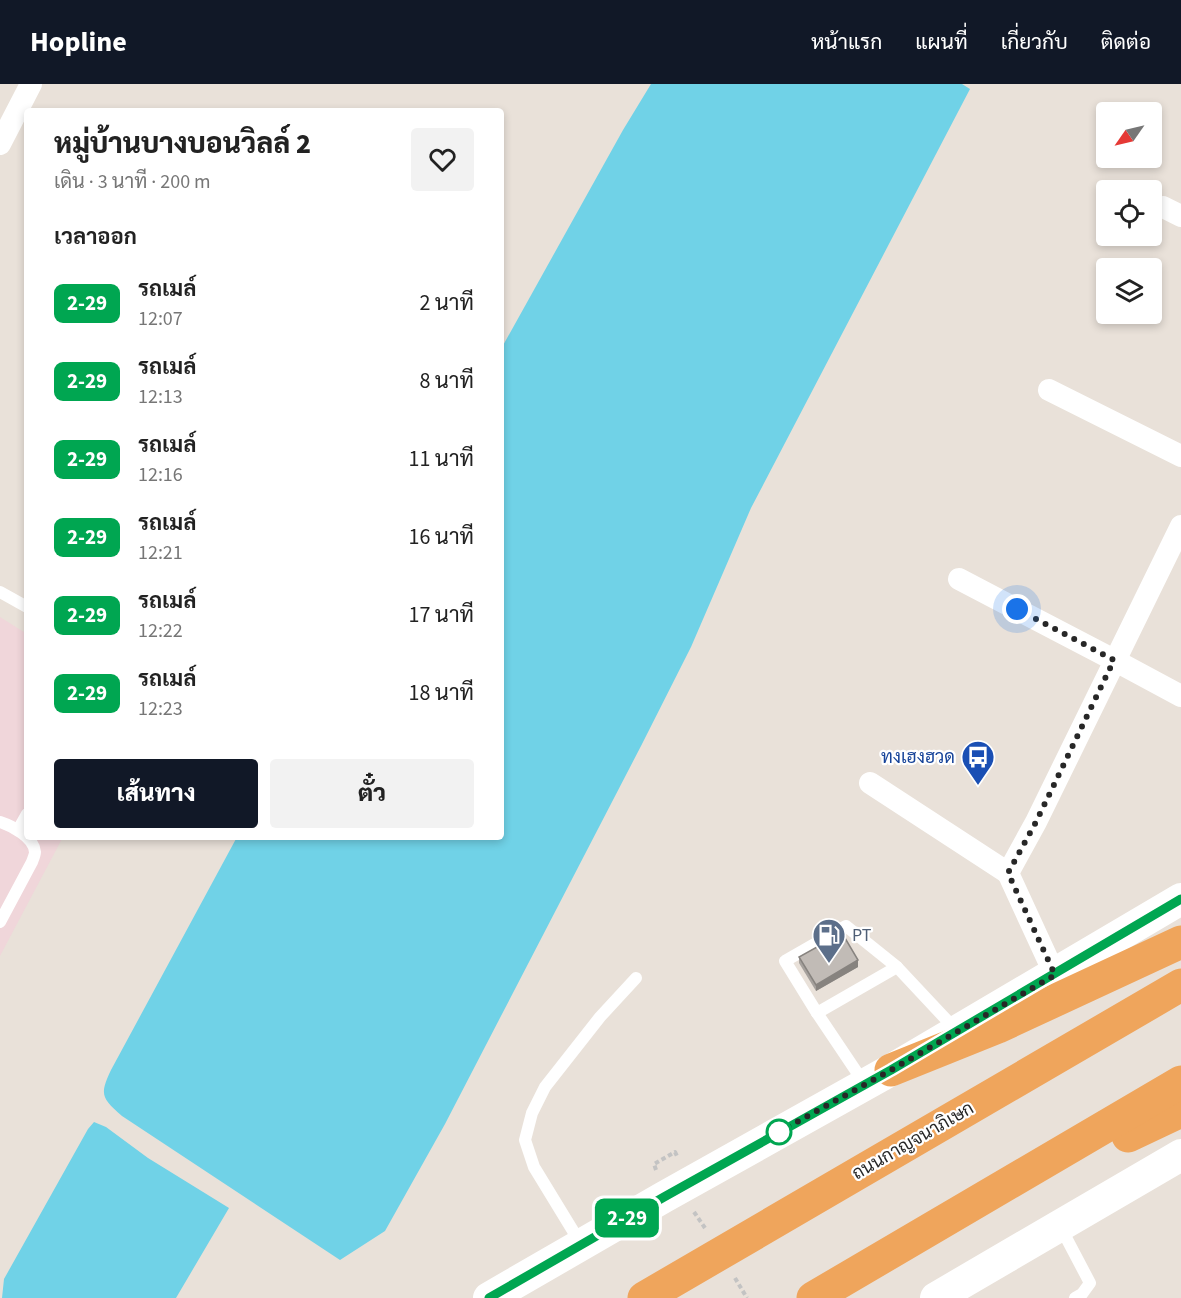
<!DOCTYPE html>
<html lang="th">
<meta charset="utf-8">
<style>
:root{--surface:#fff;--page:#f2f2f2;--text:#222;--muted:#767676;--accent:#111827}
body{margin:0;font-family:"Source Sans 3",Sarabun,sans-serif;background:var(--page);color:var(--text);height:100vh;display:flex;flex-direction:column;font-size:22px;white-space:nowrap}
*{box-sizing:border-box;margin:0}
p{font-size:20px;color:var(--muted)}
.icon{flex:none;width:33px;height:33px;fill:none;stroke:currentColor;stroke-width:2;stroke-linecap:round;stroke-linejoin:round}
.map{position:relative;flex:1;overflow:hidden}
.drawer{position:absolute;left:24px;top:24px;width:480px;height:732px;display:flex;flex-direction:column;background:var(--surface);border-radius:6px;box-shadow:0 3px 9px #0003}
.drawer>*{flex:none}
.badge{padding:0 12px;border-radius:9px;font-size:21px;line-height:39px}
.needle{width:39px;rotate:236deg}
.controls{position:absolute;left:1096px;top:18px;display:grid;gap:12px}
.controls a{display:grid;place-items:center;width:66px;height:66px;border-radius:6px;background:var(--surface);box-shadow:0 3px 9px #0003;font-size:30px}
.you{position:absolute;width:30px;height:30px;margin:-15px;border:4px solid #fff;border-radius:50%;background:#1a73e8;box-shadow:0 0 0 9px #1a73e833}
.map>.badge{position:absolute;translate:-50% -50%;box-shadow:0 0 0 3px #fff}
h2{padding:0 30px;font-size:22px;line-height:54px}
.round{display:grid;place-items:center;flex:none;width:63px;height:63px;border-radius:6px;background:var(--page)}
.head{display:flex;align-items:center;justify-content:space-between;height:102px;padding:0 30px}
h1{font-size:28px;font-weight:800;line-height:45px}
.primary-button{display:flex;gap:12px;margin-top:auto;padding:12px 30px}
.primary-button a{flex:1;height:69px;border-radius:6px;background:var(--accent);color:#fff;font-size:24px;font-weight:800;line-height:69px;text-align:center}
.primary-button a+a{background:var(--page);color:var(--text)}
ul{padding:0;list-style:none}
li{display:flex;align-items:center;gap:18px;height:78px;padding:0 30px}
li div{flex:1}
li b{display:block;font-size:22px}
li em{font-style:normal}
li .badge{min-width:66px;font-weight:700;text-align:center}
header{display:flex;align-items:center;gap:36px;box-sizing:border-box;height:84px;padding:0 30px;background:var(--accent);color:#fff}
header strong{font-size:28px}
nav{display:flex;gap:33px;margin-inline-start:auto;font-size:21px}
.map>svg:first-child{display:block}
.medical{fill:#f0d6da}
.water{fill:#70d2e7}
.lines{fill:none;stroke-linecap:round;stroke-linejoin:round}
.path{stroke:#c3c3c3;stroke-width:4;stroke-dasharray:4.5 3;stroke-linecap:butt}
.service{stroke:#fff;stroke-width:12}
.minor{stroke:#fff;stroke-width:22}
.secondary{stroke:#fff;stroke-width:32}
.trunk{stroke:#efa55c;stroke-width:33}
.wall{fill:#a6a19d}
.shaded-wall{fill:#87837f}
.building{fill:#c1bbb6;stroke:#87837f;stroke-width:1.5}
.line-casing{stroke:#fff;stroke-width:14}
.line{stroke:#00a651;stroke-width:9}
.walk{stroke:#272727;stroke-width:6;stroke-dasharray:0 10.8}
.stop-dot{fill:#fff;stroke:#00a651;stroke-width:3}
.labels{text-anchor:middle;dominant-baseline:central;stroke-width:4.5;stroke-linejoin:round;paint-order:stroke}
.transit-label{font-size:18px;fill:#164399;stroke:#fff;text-anchor:end}
.service-label{font-size:18px;fill:#4e5e75;stroke:#fff;text-anchor:start}
.street-label{font-size:18px;fill:#272727;stroke:#fff}
</style>
<header>
<strong>Hopline</strong>
<nav><a>หน้าแรก</a><a>แผนที่</a><a>เกี่ยวกับ</a><a>ติดต่อ</a></nav>
</header>
<div class="map">
<svg width="1181" height="1214" viewBox="0 0 1181 1214">
<rect width="100%" height="100%" fill="#e9e1d9"/>
<polygon class="medical" points="0,533 27,550 27,753 63,753 0,872"/>
<g class="water">
<path d="M651,0H962L970,5L751,424L691,563L641,662L445,1040L385,1147L340,1176L122,1032C102,1014 99,1011 111,986L237,753H501V265L623,46Z"/>
<polygon points="94,1038 106,1043 148,1074 229,1124 176,1214 2,1214 4,1195 88,1045"/>
</g>
<g class="lines">
<g class="path">
<polyline points="656,1086 654,1080 675,1068 677,1072"/>
<polyline points="694,1128 705,1144"/>
<polyline points="735,1194 747,1214"/>
</g>
<g class="service">
<polyline points="0,508 27,523"/>
<path d="M0,738C12,742 34,753 35,768C35,771 33,775 32,778L0,838"/>
<polyline points="18,746 27,730"/>
<polyline points="817,929 897,883"/>
<polyline points="864,999 817,929 785,877 846,842 897,883 956,946"/>
<polyline points="1060,1142 1090,1199 1082,1210 1075,1214"/>
<polyline points="581,1160 534,1083 525,1056 532,1029 545,1003 600,933 636,894"/>
</g>
<g class="minor">
<polyline points="0,60 31,0"/>
<polyline points="1163,123 1181,132"/>
<polyline points="1049,306 1181,372"/>
<polyline points="959,495 1114,576 1181,612"/>
<polyline points="870,699 1008,789"/>
<polyline points="1055,891 1008,789 1036,738 1181,442"/>
</g>
<g class="secondary">
<polyline points="489,1214 664,1113 891,986 1181,815"/>
<polyline points="936,1214 1181,1071"/>
</g>
<g class="trunk">
<polyline points="891,986 998,943 1181,858"/>
<polyline points="1128,1052 1181,1027"/>
<polyline points="644,1214 1181,901"/>
<polyline points="813,1214 1181,998"/>
</g>
</g>
<polygon class="wall" points="799,873 858,883 816,907 799,879"/>
<polygon class="shaded-wall" points="858,876 858,883 816,907 816,901"/>
<polygon class="building" points="842,849 858,876 816,901 799,873"/>
<g class="lines">
<defs>
<polyline id="line" points="489,1214 664,1113 891,986 1181,815"/>
</defs>
<use href="#line" class="line-casing"/>
<use href="#line" class="line"/>
<polyline class="walk" points="779,1048 891,986 1055,891 1008,789 1036,738 1114,576 1017,525"/>
</g>
<defs>
<symbol id="bus-pin" viewBox="-11 -11 22 30"><path d="M0 17L-7.5 6A9.5 9.5 0 1 1 7.5 6Z" fill="#1a4fb4" stroke="#fff"/><path d="M-5-6H5V4H4V6H2V4H-2V6H-4V4H-5ZM-3.5-4V0h7V-4ZM-3.5 1.2v1.5H-2V1.2ZM2 1.2v1.5H3.5V1.2Z" fill="#fff"/></symbol>
<symbol id="fuel-pin" viewBox="-11 -11 22 30"><path d="M0 17L-7.5 6A9.5 9.5 0 1 1 7.5 6Z" fill="#5c6f8a" stroke="#fff"/><path d="M-5.5-6h7V0h2V4h1.3V-2.5L3-4.5l.8-.8L6-3V5H2.5V1h-1V6h-7ZM-4.2-4.7v3.2H.2V-4.7Z" fill="#fff"/></symbol>
</defs>
<g fill-rule="evenodd">
<use href="#bus-pin" x="959" y="654" width="38" height="52"/>
<use href="#fuel-pin" x="810" y="832" width="38" height="52"/>
</g>
<circle class="stop-dot" cx="779" cy="1048" r="12"/>
<g class="labels">
<g class="transit-label">
<text x="955" y="673">ทงเฮงฮวด</text>
</g>
<g class="service-label">
<text x="852" y="851">PT</text>
</g>
<g class="street-label">
<text transform="translate(913 1057) rotate(-30)">ถนนกาญจนาภิเษก</text>
</g>
</g>
</svg>
<div class="controls">
<a><svg class="needle" viewBox="-14 -14 28 28"><path d="M0-13l5 13h-10z" fill="#e53935"/><path d="M0 13l5-13h-10z" fill="#767676"/></svg></a>
<a><svg class="icon" aria-label="locate" viewBox="0 0 24 24"><circle cx="12" cy="12" r="6"/><path d="M12 2v4M12 18v4M2 12h4M18 12h4"/></svg></a>
<a><svg class="icon" aria-label="layers" viewBox="0 0 24 24"><path d="M12 4l9 5-9 5-9-5zM3 14l9 5 9-5"/></svg></a>
</div>
<div class="you" style="left:1017px;top:525px"></div>
<b class="badge" style="left:627px;top:1134px;background:#00a651;color:#fff">2-29</b>
<section class="drawer">
<div class="head"><div><h1>หมู่บ้านบางบอนวิลล์ 2</h1><p>เดิน · 3 นาที · 200 m</p></div><a class="round"><svg class="icon" aria-label="heart" viewBox="0 0 24 24"><path d="M12 20l-8-8c-3-5 5-10 8-4 3-6 11-1 8 4z"/></svg></a></div>
<h2>เวลาออก</h2>
<ul>
<li><span class="badge" style="background:#00a651;color:#fff">2-29</span><div><b>รถเมล์</b><p>12:07</p></div><em>2 นาที</em></li>
<li><span class="badge" style="background:#00a651;color:#fff">2-29</span><div><b>รถเมล์</b><p>12:13</p></div><em>8 นาที</em></li>
<li><span class="badge" style="background:#00a651;color:#fff">2-29</span><div><b>รถเมล์</b><p>12:16</p></div><em>11 นาที</em></li>
<li><span class="badge" style="background:#00a651;color:#fff">2-29</span><div><b>รถเมล์</b><p>12:21</p></div><em>16 นาที</em></li>
<li><span class="badge" style="background:#00a651;color:#fff">2-29</span><div><b>รถเมล์</b><p>12:22</p></div><em>17 นาที</em></li>
<li><span class="badge" style="background:#00a651;color:#fff">2-29</span><div><b>รถเมล์</b><p>12:23</p></div><em>18 นาที</em></li>
</ul>
<div class="primary-button"><a>เส้นทาง</a><a>ตั๋ว</a></div>
</section>
</div>
